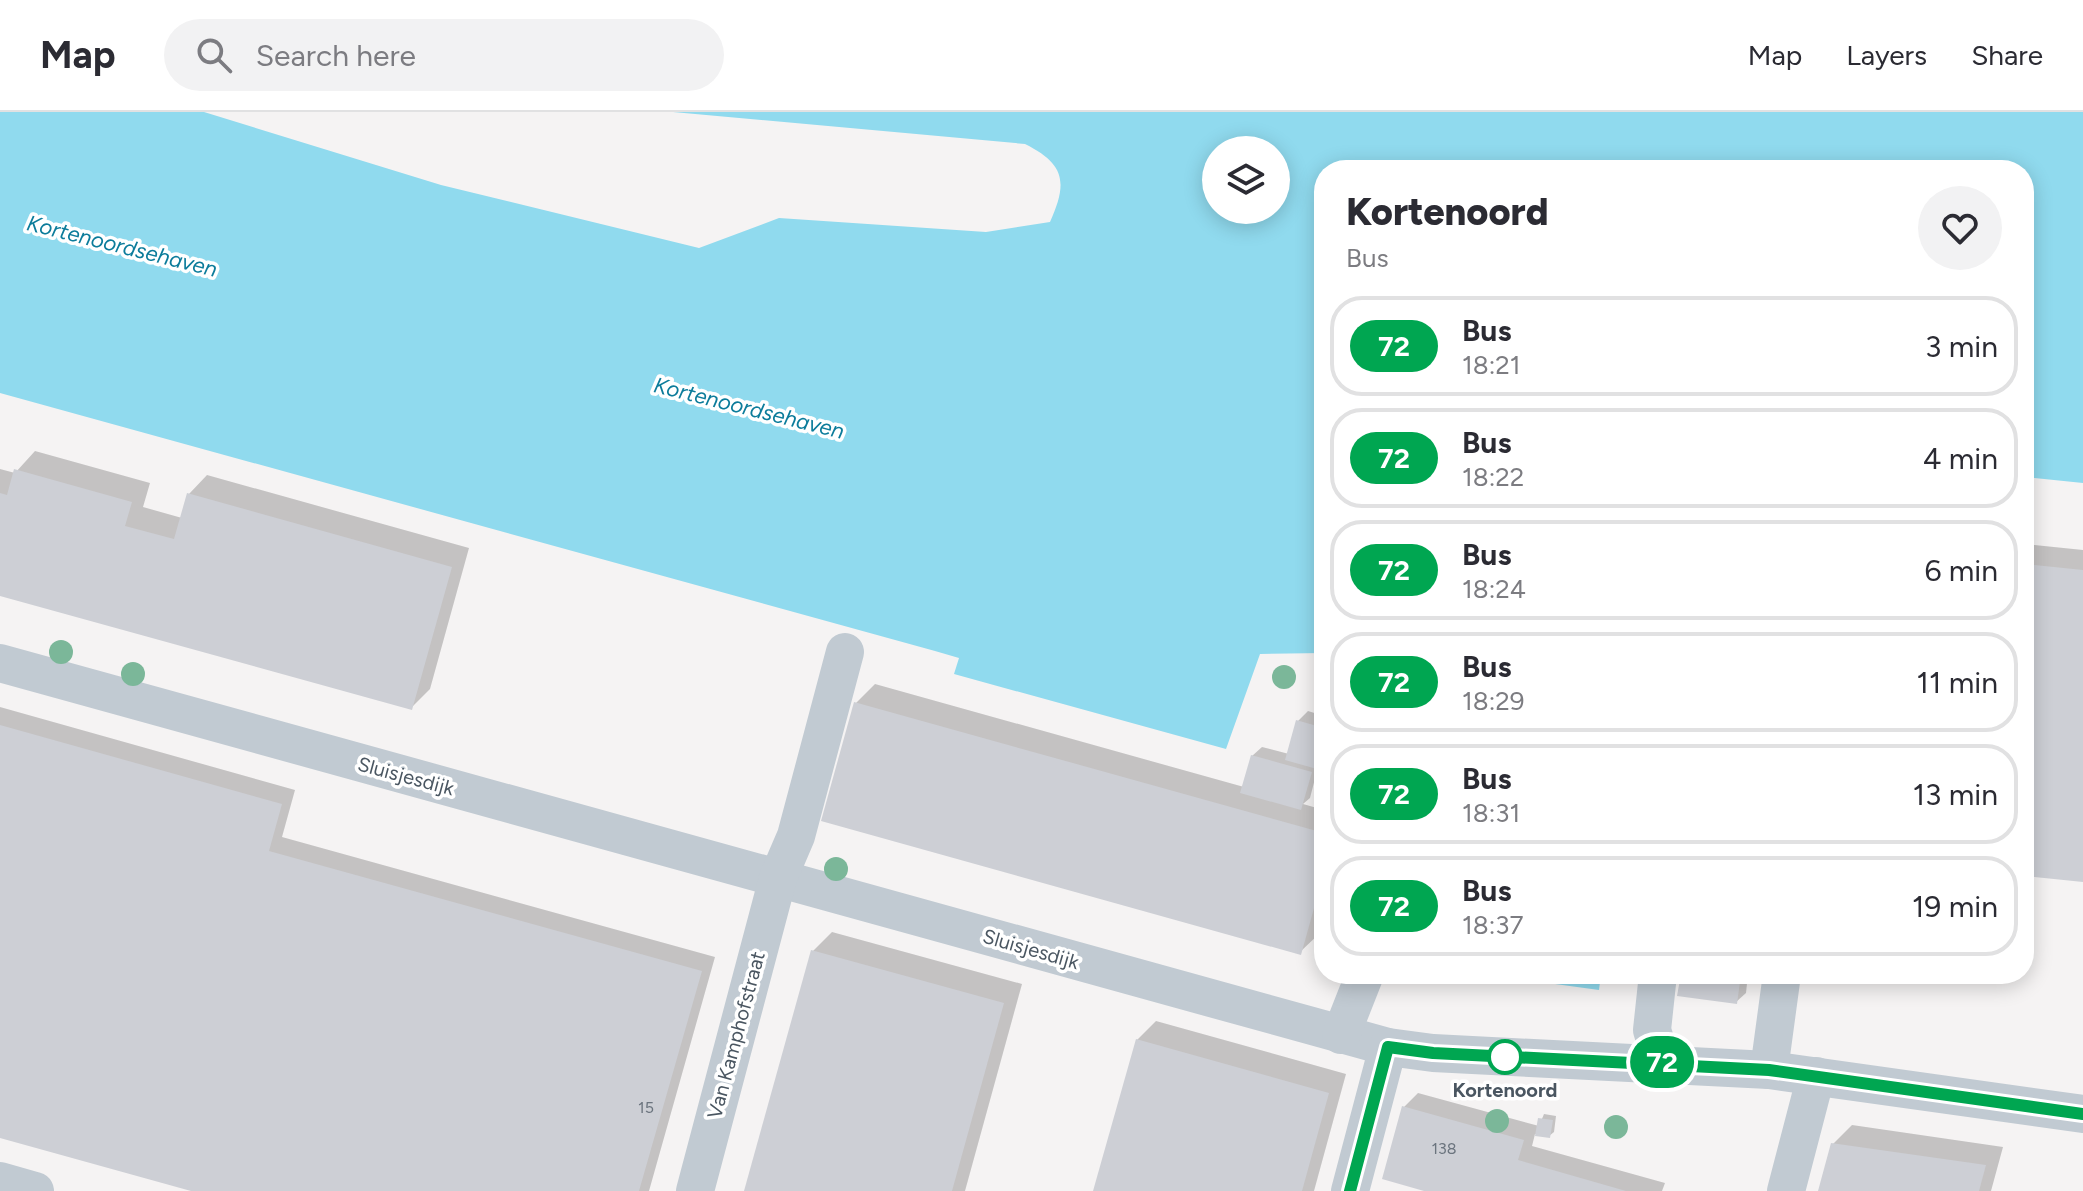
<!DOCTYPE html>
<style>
:root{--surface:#fff;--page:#f2f2f3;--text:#2b2b33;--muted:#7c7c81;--line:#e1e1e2}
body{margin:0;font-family:Figtree,sans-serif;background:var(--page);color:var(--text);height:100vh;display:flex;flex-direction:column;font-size:30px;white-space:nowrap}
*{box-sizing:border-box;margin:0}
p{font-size:26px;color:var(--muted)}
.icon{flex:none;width:44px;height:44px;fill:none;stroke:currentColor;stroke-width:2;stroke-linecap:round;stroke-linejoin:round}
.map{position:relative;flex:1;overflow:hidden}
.panel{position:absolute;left:1314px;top:48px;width:720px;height:824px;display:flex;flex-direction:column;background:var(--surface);border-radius:32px;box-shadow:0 4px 20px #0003}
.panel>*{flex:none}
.badge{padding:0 16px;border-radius:26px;font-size:28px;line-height:52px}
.tools{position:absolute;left:1202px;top:24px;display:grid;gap:16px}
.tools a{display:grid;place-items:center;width:88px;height:88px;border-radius:50%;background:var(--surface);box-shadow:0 4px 20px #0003;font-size:40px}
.map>.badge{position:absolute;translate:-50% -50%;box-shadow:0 0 0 4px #fff}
.round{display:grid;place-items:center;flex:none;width:84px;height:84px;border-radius:42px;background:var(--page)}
.head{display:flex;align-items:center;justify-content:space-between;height:136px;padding:0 32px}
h1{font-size:38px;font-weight:800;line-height:60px}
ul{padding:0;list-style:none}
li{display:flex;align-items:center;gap:24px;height:100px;margin:0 16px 12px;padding:0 16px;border:4px solid var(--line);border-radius:32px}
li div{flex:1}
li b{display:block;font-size:30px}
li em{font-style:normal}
li .badge{min-width:88px;font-weight:700;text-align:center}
header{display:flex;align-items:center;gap:48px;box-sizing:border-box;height:112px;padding:0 40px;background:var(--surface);border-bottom:2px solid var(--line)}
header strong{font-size:38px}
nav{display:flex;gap:44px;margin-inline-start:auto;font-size:28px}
.search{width:560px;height:72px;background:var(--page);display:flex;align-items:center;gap:20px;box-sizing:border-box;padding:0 28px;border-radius:44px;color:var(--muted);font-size:30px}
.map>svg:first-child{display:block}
.water{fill:#90daee;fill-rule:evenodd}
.shadow{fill:#0003}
.building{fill:#cdcfd5}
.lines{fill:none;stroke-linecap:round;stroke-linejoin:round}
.minor{stroke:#c1cad2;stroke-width:38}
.tree{fill:#7bb799}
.line-casing{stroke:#fff;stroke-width:18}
.line{stroke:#00a651;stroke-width:12}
.stop-dot{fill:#fff;stroke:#00a651;stroke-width:4}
.labels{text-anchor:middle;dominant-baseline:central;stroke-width:7;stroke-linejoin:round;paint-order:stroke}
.number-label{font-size:16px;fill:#6b747e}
.street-label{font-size:20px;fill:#4a5661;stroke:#fff}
.stop-label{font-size:20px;font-weight:bold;fill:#4a5661;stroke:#fff}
.water-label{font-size:22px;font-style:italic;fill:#0c7c9b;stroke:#fff}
</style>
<header>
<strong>Map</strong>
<div class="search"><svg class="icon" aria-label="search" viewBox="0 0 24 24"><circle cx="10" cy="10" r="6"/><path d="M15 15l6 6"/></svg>Search here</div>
<nav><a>Map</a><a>Layers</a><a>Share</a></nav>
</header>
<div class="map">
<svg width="2083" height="1079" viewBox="0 0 2083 1079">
<rect width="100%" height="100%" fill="#f5f3f3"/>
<g class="water">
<path d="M0,0H204L441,73L699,136L779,106L986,120L1050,110C1068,70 1065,52 1025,32L673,0H2083V371L2024,365V58H1324V541L1260,542L1226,637L954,562L959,546L935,539L0,281ZM1216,38H1276V98H1216Z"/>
<polygon points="1481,862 1601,862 1599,878"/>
</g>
<g class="shadow">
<polygon points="35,339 150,371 143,395 182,406 189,382 207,363 469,436 430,577 411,596 0,482 0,357 15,361"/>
<polygon points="2024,432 2083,438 2083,768 2024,762"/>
<polygon points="875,572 1244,675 1252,644 1262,635 1289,642 1298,609 1308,599 1324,604 1324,657 1318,655 1310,686 1303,692 1324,698 1324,804 1319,822 1300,840 856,591"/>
<polygon points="0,595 295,678 282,725 715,845 649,1079 197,1079 0,1024"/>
<polygon points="832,820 1022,872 965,1079 746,1079 813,839"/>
<polygon points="1683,862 1748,862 1746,881 1736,890"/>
<polygon points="1156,909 1346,962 1314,1079 1095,1079 1137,928"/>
<polygon points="1418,981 1539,1014 1544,1002 1556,1004 1554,1020 1549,1024 1535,1022 1532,1034 1665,1071 1662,1079 1431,1079 1404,995"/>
<polygon points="1852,1013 2003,1035 1991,1079 1820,1079 1833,1032"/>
</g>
<g class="building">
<polygon points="14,357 132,390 125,414 174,427 187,381 452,455 412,598 0,484 0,381 7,383"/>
<polygon points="2024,452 2083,458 2083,770 2024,764"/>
<polygon points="854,590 1324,721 1324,760 1301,843 821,709"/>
<polygon points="1296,608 1324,616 1324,659 1285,648"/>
<polygon points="0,613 282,692 269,739 702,859 639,1079 191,1079 0,1026"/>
<polygon points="1251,643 1312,660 1301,698 1240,681"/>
<polygon points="811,838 1004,891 952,1079 744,1079"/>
<polygon points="1681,862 1741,862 1737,892 1677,884"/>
<polygon points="1136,927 1329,981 1302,1079 1093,1079"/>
<polygon points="1402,994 1524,1028 1518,1048 1626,1079 1424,1079 1382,1067"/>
<polygon points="1538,1006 1553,1008 1550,1026 1535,1024"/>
<polygon points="1831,1031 1986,1053 1979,1079 1818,1079"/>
</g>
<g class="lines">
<g class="minor">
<polyline points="0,551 1388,935 1433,941 1769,958 2083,1002"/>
<polyline points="1658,862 1652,918 1662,950"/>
<polyline points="1341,923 1365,862"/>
<polyline points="1769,958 1782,862"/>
<polyline points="0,1069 35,1079"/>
<polyline points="695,1079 778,766 796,724 845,540"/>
<polyline points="1350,1079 1388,935"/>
<polyline points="1786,1079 1816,964"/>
</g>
</g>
<g class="tree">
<circle cx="61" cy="540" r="12"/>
<circle cx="133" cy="562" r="12"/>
<circle cx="1284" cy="565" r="12"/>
<circle cx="836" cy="757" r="12"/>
<circle cx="1497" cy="1009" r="12"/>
<circle cx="1616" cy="1015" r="12"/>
</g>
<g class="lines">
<defs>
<polyline id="line" points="1350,1079 1388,935 1433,941 1769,958 2083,1002"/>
</defs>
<use href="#line" class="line-casing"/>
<use href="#line" class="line"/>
</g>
<circle class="stop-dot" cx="1505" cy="945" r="16"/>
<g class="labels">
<g class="number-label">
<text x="646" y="995">15</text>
<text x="1444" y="1036">138</text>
</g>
<g class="street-label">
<text transform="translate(406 664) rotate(15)">Sluisjesdijk</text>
<text transform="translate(1031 837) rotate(16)">Sluisjesdijk</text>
<text transform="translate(736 923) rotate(-75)">Van Kamphofstraat</text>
</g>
<g class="stop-label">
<text x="1505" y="978">Kortenoord</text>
</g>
<g class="water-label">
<text transform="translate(122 134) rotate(14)">Kortenoordsehaven</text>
<text transform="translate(749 296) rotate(14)">Kortenoordsehaven</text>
</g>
</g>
</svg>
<div class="tools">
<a><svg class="icon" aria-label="layers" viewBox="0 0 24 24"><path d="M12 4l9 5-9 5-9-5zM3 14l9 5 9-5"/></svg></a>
</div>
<b class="badge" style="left:1662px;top:950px;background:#00a651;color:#fff">72</b>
<section class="panel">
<div class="head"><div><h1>Kortenoord</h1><p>Bus</p></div><a class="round"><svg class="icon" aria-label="heart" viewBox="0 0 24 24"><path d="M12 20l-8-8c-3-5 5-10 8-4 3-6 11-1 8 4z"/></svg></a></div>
<ul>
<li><span class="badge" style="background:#00a651;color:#fff">72</span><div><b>Bus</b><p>18:21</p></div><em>3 min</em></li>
<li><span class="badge" style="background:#00a651;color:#fff">72</span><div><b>Bus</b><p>18:22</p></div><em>4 min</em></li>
<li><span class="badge" style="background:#00a651;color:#fff">72</span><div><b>Bus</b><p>18:24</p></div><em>6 min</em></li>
<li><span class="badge" style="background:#00a651;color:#fff">72</span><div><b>Bus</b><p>18:29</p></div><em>11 min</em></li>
<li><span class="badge" style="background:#00a651;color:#fff">72</span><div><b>Bus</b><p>18:31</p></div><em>13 min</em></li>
<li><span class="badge" style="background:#00a651;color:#fff">72</span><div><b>Bus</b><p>18:37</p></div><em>19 min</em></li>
</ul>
</section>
</div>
